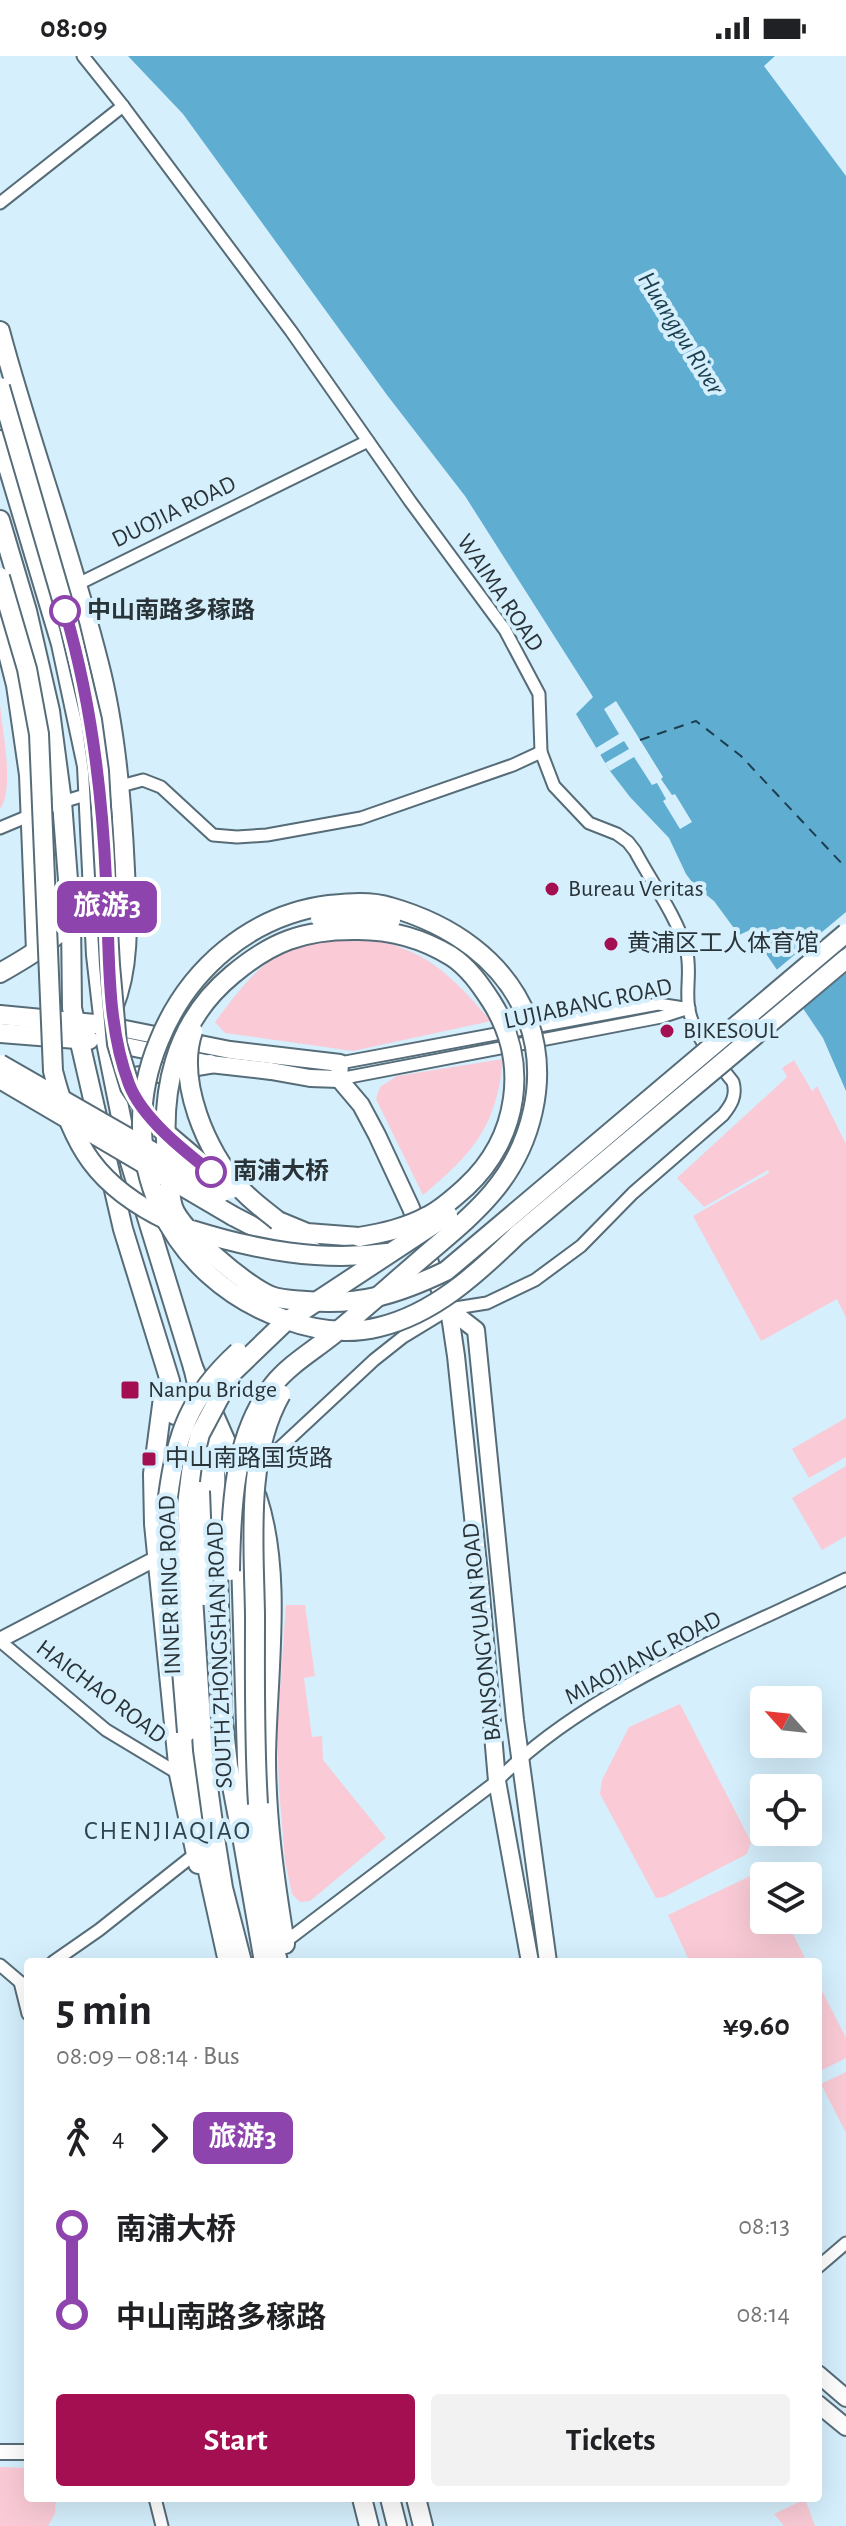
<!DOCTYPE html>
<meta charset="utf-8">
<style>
:root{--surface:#fff;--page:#f2f2f2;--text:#202124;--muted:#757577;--accent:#a30f50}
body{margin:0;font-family:"Alegreya Sans","Noto Sans SC",sans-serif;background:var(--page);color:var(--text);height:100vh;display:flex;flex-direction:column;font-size:30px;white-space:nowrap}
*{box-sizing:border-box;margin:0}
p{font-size:26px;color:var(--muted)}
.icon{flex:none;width:44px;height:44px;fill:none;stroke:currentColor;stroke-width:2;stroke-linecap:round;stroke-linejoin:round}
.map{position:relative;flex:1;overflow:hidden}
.drawer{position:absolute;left:24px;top:1902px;width:798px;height:544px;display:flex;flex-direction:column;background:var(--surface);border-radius:8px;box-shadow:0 8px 32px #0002}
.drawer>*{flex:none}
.badge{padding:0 16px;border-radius:12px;font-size:28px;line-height:52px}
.needle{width:52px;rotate:297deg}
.controls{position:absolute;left:750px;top:1630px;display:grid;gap:16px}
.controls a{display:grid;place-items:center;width:72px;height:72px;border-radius:8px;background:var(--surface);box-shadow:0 8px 32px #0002;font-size:40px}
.map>.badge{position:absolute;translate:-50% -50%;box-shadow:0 0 0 4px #fff}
.legs{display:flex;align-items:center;gap:12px;height:88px;padding:0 32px;font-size:26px}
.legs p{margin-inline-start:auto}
.overview{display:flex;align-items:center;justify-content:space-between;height:136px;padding:0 32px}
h1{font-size:44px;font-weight:700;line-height:60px}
.button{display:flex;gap:16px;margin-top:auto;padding:16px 32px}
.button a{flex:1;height:92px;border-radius:8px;background:var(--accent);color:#fff;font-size:32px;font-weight:700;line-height:92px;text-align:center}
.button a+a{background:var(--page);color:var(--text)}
ul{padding:0 32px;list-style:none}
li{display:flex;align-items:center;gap:28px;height:88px;font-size:30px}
li i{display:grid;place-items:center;width:12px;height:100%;margin:0 10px;background:currentColor}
li i::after{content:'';width:20px;height:20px;margin:-10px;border:6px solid;border-radius:50%;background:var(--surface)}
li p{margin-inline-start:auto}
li:first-child i{background:linear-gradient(#0000 50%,currentColor 0)}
li:last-child i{background:linear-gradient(currentColor 50%,#0000 0)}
.status{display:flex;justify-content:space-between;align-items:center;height:56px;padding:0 40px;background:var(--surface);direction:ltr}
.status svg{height:22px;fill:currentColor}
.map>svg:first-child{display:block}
.green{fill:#facbd6}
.water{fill:#5fadd1}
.pier{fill:#d5effc}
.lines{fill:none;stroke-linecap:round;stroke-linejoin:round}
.ferry{stroke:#1c3f4f;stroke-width:2;stroke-dasharray:10 8;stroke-linecap:butt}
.minor-casing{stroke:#566c78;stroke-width:15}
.tertiary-casing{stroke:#566c78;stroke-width:18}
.secondary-casing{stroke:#566c78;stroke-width:20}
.primary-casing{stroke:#566c78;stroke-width:22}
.trunk-casing{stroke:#566c78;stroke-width:22}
.minor{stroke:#fff;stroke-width:11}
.tertiary{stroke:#fff;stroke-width:14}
.secondary{stroke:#fff;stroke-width:16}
.primary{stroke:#fff;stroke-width:18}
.trunk{stroke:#fff;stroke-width:18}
.trunk-bridge-casing{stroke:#566c78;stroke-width:22;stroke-linecap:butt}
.trunk-bridge{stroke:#fff;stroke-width:18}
.line-1-casing{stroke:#fff;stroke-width:18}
.line-1{stroke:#8e44ad;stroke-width:12}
.stop-1-dot{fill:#fff;stroke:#8e44ad;stroke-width:4}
.poi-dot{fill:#a30f50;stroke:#d5effc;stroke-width:3}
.labels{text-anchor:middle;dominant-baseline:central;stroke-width:8;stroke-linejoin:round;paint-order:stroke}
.street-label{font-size:24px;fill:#293338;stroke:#d5effc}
.stop-label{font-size:24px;font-weight:bold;fill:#293338;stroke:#d5effc;text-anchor:start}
.poi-label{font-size:24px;fill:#293338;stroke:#d5effc;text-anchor:start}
.water-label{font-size:26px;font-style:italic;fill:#1c3f4f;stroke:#d5effc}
.neighbourhood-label{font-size:26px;letter-spacing:2px;fill:#2e444e;stroke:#d5effc}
</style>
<div class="status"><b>08:09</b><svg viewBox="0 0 49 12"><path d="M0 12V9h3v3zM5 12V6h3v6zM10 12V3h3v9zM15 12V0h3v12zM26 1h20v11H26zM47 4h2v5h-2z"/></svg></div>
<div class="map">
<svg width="846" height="2470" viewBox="0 0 846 2470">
<rect width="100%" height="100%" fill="#d5effc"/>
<g class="green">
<path d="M0,648C2,674 15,733 0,753Z"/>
<path d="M346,878C421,891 442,908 491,965L353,995L225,977L215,966C237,937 262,902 297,889C312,883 330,882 346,878Z"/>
<path d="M503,1003C497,1070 473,1097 423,1139L376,1043L380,1031L397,1020Z"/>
<polygon points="794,1004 812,1035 817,1030 846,1088 846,1262 837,1243 761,1285 693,1160 769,1117 768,1114 704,1151 677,1122 787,1021 782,1012"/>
<polygon points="846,1362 846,1401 809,1422 792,1393"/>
<polygon points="846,1410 846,1480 822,1494 792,1442"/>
<polygon points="286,1549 305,1549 315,1620 304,1622 312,1681 322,1680 323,1704 386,1782 310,1845 300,1846 292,1838 285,1805 279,1732 277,1676"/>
<polygon points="680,1648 751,1786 747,1798 664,1841 656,1842 600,1738 602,1724 629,1671"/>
<polygon points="761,1815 764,1820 764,1864 786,1864 807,1906 690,1906 668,1859"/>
<polygon points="818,1927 846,1982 846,2002 818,2016"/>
<polygon points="846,2016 846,2077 821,2028"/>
<polygon points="0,2411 28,2412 28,2442 56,2442 55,2457 48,2470 0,2470"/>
<polygon points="805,2443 815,2470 784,2470 774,2458"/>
</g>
<polygon class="water" points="128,0 775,0 764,10 846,120 846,1035 823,982 750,874 739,879 714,845 695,830 686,818 669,782 630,741 610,715 576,658 593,641 465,440 387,339 183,58"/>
<g class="pier">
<polygon points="616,645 663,721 661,723 672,739 675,738 692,766 680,773 663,745 666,743 657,727 652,729 634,701 610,715 605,707 629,693 624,685 600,699 596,692 619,678 604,653"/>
<polygon points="846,856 846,917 800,955 774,916"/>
</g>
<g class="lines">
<polyline class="ferry" points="640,684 696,665 741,700 846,812"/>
<defs>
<g id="minor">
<path d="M83,0L123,50L291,275L410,445L505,574L539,638L541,696L554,730L589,767L617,778L628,786L635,795C652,827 676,859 686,893C692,913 685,934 689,954C695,983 716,1004 733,1026C737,1040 731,1049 723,1059L633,1137L581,1190L535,1224L487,1247L449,1253L403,1281L374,1304L257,1413"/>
<polyline points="0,147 123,50"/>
<polyline points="72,531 368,385"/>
<polyline points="117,731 143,724 161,731 213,779 237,781 267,779 361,762 513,709 541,696"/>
<polyline points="0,772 62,746 92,737"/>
<polyline points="340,1007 658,948 684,952"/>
<polyline points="339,1023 661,961 689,952"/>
<polyline points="0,1585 106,1674 179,1718"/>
<path d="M285,1886L497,1725C585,1634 733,1578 846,1523"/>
<polyline points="53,1906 99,1874 195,1798"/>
<polyline points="0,1909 20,1926"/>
<polyline points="20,1926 28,1958"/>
<polyline points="818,2211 846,2187"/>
<polyline points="155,2442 162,2470"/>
</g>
<g id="tertiary">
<polyline points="0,1584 157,1502"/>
<polyline points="0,2396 28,2396"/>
</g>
<g id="secondary">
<polyline points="105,969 230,994 340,1007 339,1023 361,1049 377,1079 411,1152 437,1227 449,1253 456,1300 480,1527 497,1725 530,1906"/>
<polyline points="107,986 210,1008 271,1015 310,1022 339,1023"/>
<polyline points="449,1253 476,1274 515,1664 548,1906"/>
<polyline points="818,2318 846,2342"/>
<polyline points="818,2348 846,2371"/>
</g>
<g id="primary">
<path d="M0,275C30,387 71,496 99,608C116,674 122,746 125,814C127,860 131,909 113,952"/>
<polyline points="0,384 61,588 87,710 96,899 106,986 130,1106 193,1311 226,1386 239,1436 248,1736 257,1819"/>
<polyline points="0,464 27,555 50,655 62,746 71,863 72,952 123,1173 170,1325 175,1359"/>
<polyline points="0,566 16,629 29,719 36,895"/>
<path d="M0,917C26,902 53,887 71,863"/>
<polyline points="0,959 105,969"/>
<polyline points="0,977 89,984"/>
<polyline points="134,1021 210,1008"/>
<polyline points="164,1334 153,1418 154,1468 179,1718 198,1808"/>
<path d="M257,1441C283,1519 267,1618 266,1701C266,1764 275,1826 285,1888"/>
<polyline points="200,1727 207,1811 228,1906"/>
<polyline points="269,1867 278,1906"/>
<polyline points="362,2442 369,2470"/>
<polyline points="416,2442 423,2470"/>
</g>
<g id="trunk">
<polyline points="233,1160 266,1177 315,1196"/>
<polyline points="278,1165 307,1177 359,1181"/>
<polyline points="193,1311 210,1381 215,1411 222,1656 228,1709 240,1772"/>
<path d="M174,1346C189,1374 198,1403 200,1435"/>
<polyline points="187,1676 192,1740"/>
<polyline points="258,1748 272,1882"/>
<polyline points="239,1763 264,1906"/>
<polyline points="215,1782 223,1832 242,1906"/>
<polyline points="390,2442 397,2470"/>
</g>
</defs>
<use href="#minor" class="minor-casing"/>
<use href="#tertiary" class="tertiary-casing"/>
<use href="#secondary" class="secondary-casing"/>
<use href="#primary" class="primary-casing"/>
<use href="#trunk" class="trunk-casing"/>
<use href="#minor" class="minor"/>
<use href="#tertiary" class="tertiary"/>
<use href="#secondary" class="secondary"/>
<use href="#primary" class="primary"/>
<use href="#trunk" class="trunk"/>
<defs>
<g id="trunk-bridge">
<polyline points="0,331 70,571 92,664 99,715 110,909 117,988 130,1031 144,1052"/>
<path d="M0,521L27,613L39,678L53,1015C72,1090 97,1131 169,1165"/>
<polyline points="320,862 362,860 391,864"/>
<path d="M193,975C176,1024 206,1096 240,1132C251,1145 266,1155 278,1165"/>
<polyline points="0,1008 223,1136"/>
<polyline points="0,1023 233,1160"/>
<polyline points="160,1072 232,1133"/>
<path d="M192,1174C256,1194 321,1206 387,1197"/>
<path d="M359,1181C383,1177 406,1172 428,1160C442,1153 455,1141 466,1131C519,1082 530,1006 491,945C480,928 468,911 451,900C420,881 389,873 353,874C303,874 271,886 232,919C174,967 159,1037 168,1109C170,1123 169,1139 173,1151C180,1174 247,1231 271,1240C281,1244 295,1244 306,1245C360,1250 398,1238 446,1215L846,877"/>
<polyline points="200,1435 204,1540"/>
<path d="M230,1515C231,1453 233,1380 273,1329C290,1308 313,1295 334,1278C363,1254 392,1228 421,1203C445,1182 471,1162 492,1137C532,1090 549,1023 528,964C505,904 450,868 390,851C371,845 349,847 329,849C251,859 188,913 159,985C111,1100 168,1222 284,1263C316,1275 347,1279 379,1271C434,1258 478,1217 517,1179L846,903"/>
<path d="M187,1676L168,1441C176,1378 190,1340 238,1296"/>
<path d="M258,1748C254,1685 255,1622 255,1559C254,1488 245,1401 281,1338"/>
<polyline points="215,1782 203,1694 187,1449 192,1409 200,1378 233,1316 284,1267 448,1159"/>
</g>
</defs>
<use href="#trunk-bridge" class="trunk-bridge-casing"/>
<use href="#trunk-bridge" class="trunk-bridge"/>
</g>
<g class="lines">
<defs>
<path id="line-1" d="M65,555C91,644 102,732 106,824C110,891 105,965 129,1028C142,1062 183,1094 211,1116"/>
</defs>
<use href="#line-1" class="line-1-casing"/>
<use href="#line-1" class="line-1"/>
</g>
<g class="stop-1-dot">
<circle cx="65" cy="555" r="14"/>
<circle cx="211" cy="1116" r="14"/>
</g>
<g class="poi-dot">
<circle cx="552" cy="833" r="8"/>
<circle cx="611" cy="888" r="8"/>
<circle cx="667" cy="975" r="8"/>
<rect x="120" y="1324" width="20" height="20" rx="4"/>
<rect x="141" y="1395" width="16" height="16" rx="4"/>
</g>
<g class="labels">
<g class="street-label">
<text transform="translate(174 456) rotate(-26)">DUOJIA ROAD</text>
<text transform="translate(500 537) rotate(56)">WAIMA ROAD</text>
<text transform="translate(588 948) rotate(-12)">LUJIABANG ROAD</text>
<text transform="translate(170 1529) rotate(-92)">INNER RING ROAD</text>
<text transform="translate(482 1576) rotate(-96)">BANSONGYUAN ROAD</text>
<text transform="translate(220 1599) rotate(-92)">SOUTH ZHONGSHAN ROAD</text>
<text transform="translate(643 1602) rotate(-28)">MIAOJIANG ROAD</text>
<text transform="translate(101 1636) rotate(37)">HAICHAO ROAD</text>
</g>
<g class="stop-label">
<text x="87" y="555">中山南路多稼路</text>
<text x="233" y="1116">南浦大桥</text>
</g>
<g class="poi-label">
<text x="568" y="833">Bureau Veritas</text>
<text x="627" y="888">黄浦区工人体育馆</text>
<text x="683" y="975">BIKESOUL</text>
<text x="148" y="1334">Nanpu Bridge</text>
<text x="165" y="1403">中山南路国货路</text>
</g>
<g class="water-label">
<text transform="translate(681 277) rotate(58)">Huangpu River</text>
</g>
<g class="neighbourhood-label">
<text x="168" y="1775">CHENJIAQIAO</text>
</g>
</g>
</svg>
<div class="controls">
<a><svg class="needle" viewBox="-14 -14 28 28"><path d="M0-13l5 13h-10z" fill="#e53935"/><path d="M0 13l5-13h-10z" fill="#757577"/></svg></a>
<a><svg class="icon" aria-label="locate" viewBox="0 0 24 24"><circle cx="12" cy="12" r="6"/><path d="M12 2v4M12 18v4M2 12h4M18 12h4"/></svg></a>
<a><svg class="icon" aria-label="layers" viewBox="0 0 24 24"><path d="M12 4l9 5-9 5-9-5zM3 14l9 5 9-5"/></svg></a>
</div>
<b class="badge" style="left:107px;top:851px;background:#8e44ad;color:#fff">旅游3</b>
<section class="drawer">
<div class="overview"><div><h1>5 min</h1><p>08:09 – 08:14 · Bus</p></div><b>¥9.60</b></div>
<div class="legs"><svg class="icon" aria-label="walk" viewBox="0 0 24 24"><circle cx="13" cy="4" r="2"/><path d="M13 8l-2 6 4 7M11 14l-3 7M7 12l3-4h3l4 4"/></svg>4<svg class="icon" aria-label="forward" viewBox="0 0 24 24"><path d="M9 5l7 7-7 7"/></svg><b class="badge" style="background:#8e44ad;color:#fff">旅游3</b></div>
<ul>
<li><i style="color:#8e44ad"></i><b>南浦大桥</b><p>08:13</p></li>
<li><i style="color:#8e44ad"></i><b>中山南路多稼路</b><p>08:14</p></li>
</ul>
<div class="button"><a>Start</a><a>Tickets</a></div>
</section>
</div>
